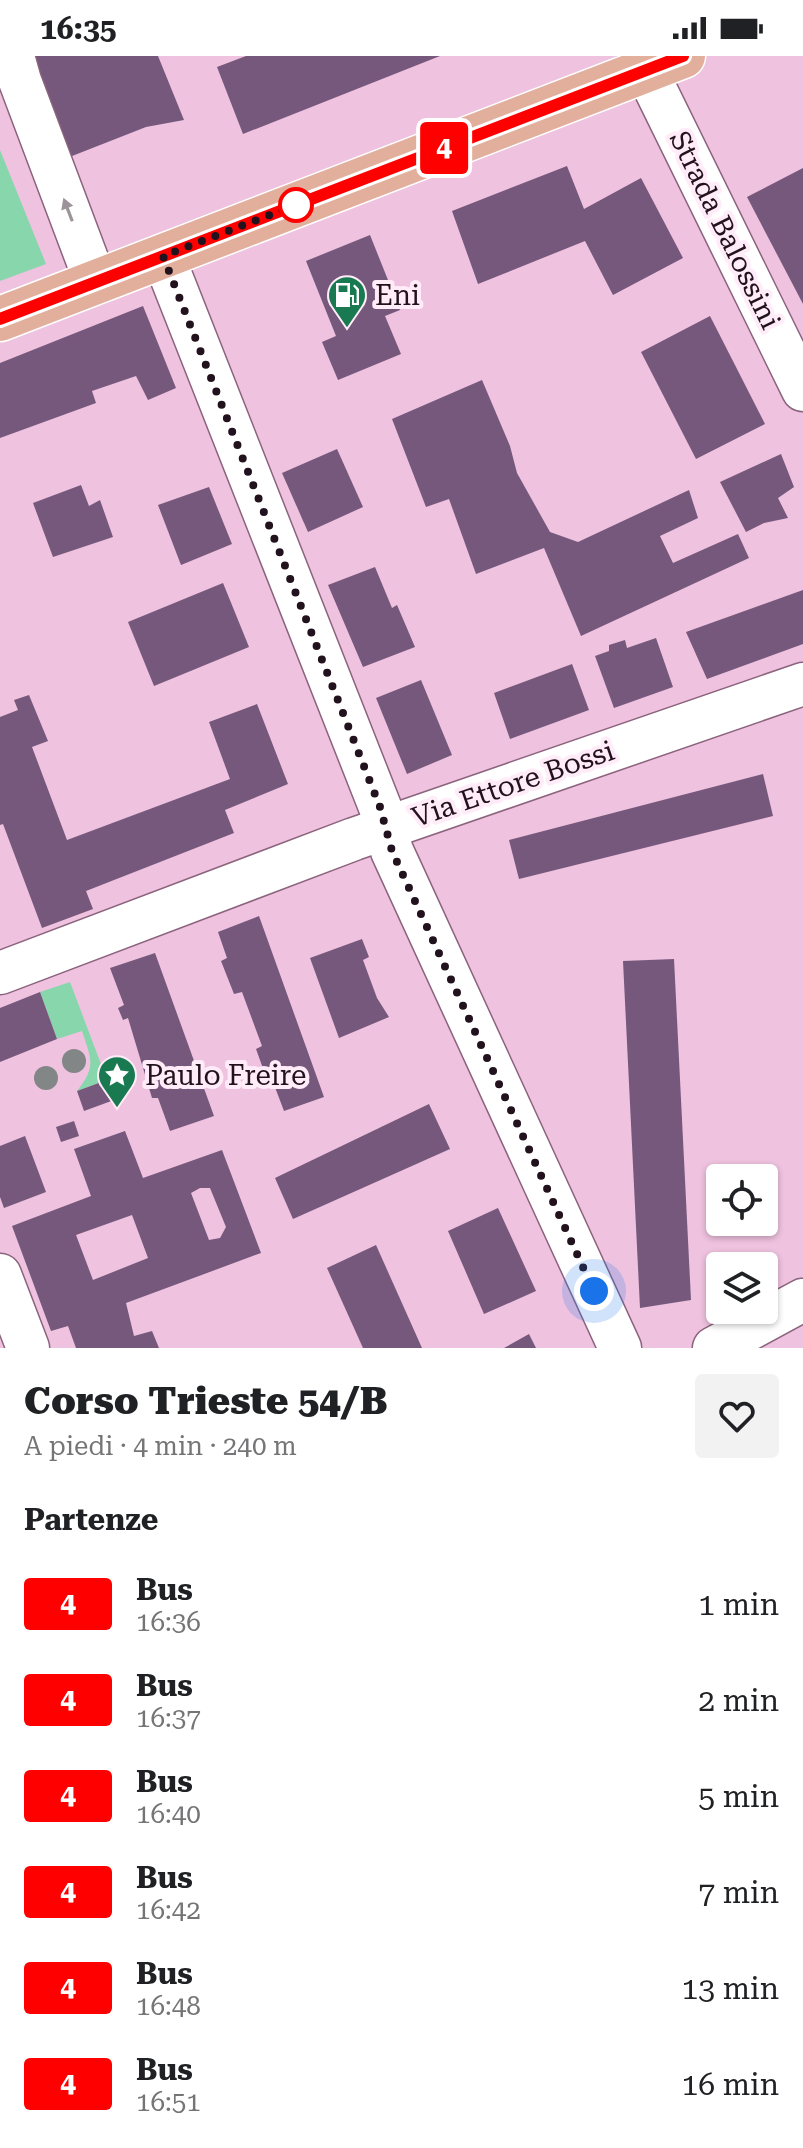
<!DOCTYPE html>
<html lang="it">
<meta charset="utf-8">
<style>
:root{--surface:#fff;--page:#f2f2f2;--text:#202124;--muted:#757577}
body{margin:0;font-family:"Roboto Serif",serif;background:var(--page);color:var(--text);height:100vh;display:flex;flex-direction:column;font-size:30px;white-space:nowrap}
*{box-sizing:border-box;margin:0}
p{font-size:26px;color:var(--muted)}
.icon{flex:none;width:44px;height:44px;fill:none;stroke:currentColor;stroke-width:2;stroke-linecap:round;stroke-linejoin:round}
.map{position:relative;height:1292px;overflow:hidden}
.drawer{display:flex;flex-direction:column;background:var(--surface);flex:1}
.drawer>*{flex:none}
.badge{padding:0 16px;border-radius:6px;font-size:28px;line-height:52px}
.controls{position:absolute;left:706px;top:1108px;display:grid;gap:16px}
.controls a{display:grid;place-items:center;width:72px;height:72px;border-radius:8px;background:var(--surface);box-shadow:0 2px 6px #0004;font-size:40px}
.you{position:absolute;width:40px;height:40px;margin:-20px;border:6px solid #fff;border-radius:50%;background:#1a73e8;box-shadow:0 0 0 12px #1a73e833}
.map>.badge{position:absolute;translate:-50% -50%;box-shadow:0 0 0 4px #fff}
h2{padding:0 24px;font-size:30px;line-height:72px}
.round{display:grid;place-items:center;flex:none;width:84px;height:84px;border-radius:8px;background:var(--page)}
.headline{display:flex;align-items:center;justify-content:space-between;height:136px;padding:0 24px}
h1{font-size:38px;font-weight:800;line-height:60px}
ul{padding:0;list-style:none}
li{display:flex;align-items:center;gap:24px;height:96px;padding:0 24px}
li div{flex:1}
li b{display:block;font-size:30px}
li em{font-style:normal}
li .badge{min-width:88px;font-weight:700;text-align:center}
.status{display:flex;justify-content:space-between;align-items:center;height:56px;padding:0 40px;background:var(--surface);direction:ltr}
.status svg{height:22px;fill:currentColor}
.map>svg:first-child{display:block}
.green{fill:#88d6ac}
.building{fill:#75587c;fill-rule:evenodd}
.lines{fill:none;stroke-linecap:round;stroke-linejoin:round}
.minor-casing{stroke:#8b637d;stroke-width:45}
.major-casing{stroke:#fff;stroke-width:47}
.minor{stroke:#fff;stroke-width:42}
.major{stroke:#e2af9d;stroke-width:44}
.tree{fill:#828686}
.oneway{fill:#9c9499}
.line-casing{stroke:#fff;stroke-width:18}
.line{stroke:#f00;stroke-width:12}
.walk{stroke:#22121d;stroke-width:8;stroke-dasharray:0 14.4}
.stop-dot{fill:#fff;stroke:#f00;stroke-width:4}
.labels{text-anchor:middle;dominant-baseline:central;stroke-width:8;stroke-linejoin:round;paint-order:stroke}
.street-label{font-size:28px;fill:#22121d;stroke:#ffecf8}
.poi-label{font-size:28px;fill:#22121d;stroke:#ffecf8;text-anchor:start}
</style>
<div class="status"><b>16:35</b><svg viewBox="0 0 49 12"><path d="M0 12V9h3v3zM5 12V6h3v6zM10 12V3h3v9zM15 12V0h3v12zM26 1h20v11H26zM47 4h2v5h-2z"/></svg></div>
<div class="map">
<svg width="803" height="1292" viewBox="0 0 803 1292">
<rect width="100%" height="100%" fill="#efc2df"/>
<g class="green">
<polygon points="0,94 46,208 0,225"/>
<path d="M70,926L107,1024L77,1035C97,1010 91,1003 82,975L57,983L40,936Z"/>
</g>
<g class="building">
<polygon points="28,0 158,0 184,64 146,71 67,102"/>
<polygon points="246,0 440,0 243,78 217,11"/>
<polygon points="567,110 584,153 641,122 683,202 613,239 585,185 478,228 452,155"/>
<polygon points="803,112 803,248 747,141"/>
<polygon points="370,179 400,254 385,260 401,298 338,324 322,286 336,280 306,205"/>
<polygon points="143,250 176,332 148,344 136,320 92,335 96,347 0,382 0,307"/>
<polygon points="710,260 765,368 696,403 641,296"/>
<polygon points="482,324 510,390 517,417 550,476 578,486 689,434 698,462 660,480 673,507 738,478 749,502 581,580 544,492 476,518 449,443 426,451 392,363"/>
<polygon points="337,393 363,451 308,476 282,417"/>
<polygon points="781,398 794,431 778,442 788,462 764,467 746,476 720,426"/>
<polygon points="81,429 89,450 100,444 113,481 53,501 33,447"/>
<polygon points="209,431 232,488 181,509 158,449"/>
<polygon points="375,511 392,552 397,549 415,591 363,611 328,529"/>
<polygon points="223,527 249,591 154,630 128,566"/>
<polygon points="803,534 803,588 707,623 686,576"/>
<polygon points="656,582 673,631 614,652 595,600 609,595 609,589 625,584 627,592"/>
<polygon points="572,608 589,654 510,683 494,637"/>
<polygon points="421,624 452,699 407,718 376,642"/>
<polygon points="29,639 48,685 32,691 67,784 230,723 209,666 257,648 288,728 225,754 234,777 86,835 93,853 42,872 3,768 0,769 0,661 18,654 14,644"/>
<polygon points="763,718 773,760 519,823 509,784"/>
<polygon points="259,860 324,1041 284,1055 273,1026 269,1029 256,993 262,990 242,936 234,938 221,905 227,902 218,876"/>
<polygon points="362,883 369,901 363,904 377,942 389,961 339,982 310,902"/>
<polygon points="155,897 214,1060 170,1075 158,1042 152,1042 128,962 123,964 118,952 124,949 110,912"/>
<polygon points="674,903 691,1244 640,1252 623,905"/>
<polygon points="40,936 57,983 0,1006 0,952"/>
<polygon points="107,1024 114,1044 84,1055 77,1035"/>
<polygon points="429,1048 450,1093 293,1163 275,1122"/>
<polygon points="74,1065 79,1080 61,1086 56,1071"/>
<path d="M125,1075L143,1122L222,1094L261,1197L126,1247L134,1280L152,1275L159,1292H76L68,1270L51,1275L12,1170L91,1140L74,1093ZM200,1132H210L226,1171L220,1182L209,1184L191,1137ZM132,1159L148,1202L93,1224L76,1179Z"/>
<polygon points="25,1080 46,1136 4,1152 0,1141 0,1090"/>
<polygon points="498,1152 536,1235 484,1258 448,1175"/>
<polygon points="376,1189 422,1292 363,1292 327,1212"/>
<polygon points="529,1278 536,1292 504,1292"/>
</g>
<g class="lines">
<defs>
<g id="minor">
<polyline points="13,0 20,25 96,227"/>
<polyline points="639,0 803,334"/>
<polyline points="163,200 380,751 392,795 620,1292"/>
<polyline points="0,917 354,783 803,628"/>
<polyline points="0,1219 28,1292"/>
<polyline points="714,1292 803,1244"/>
</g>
<polyline id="major" points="0,263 683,0"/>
</defs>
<use href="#minor" class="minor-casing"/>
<use href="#major" class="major-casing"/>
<use href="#minor" class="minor"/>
<use href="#major" class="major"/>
</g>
<g class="tree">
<circle cx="74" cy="1005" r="12"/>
<circle cx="46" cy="1022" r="12"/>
</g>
<defs><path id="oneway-solid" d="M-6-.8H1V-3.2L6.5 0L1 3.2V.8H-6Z" transform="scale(2)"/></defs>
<use class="oneway" href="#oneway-solid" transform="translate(68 154) rotate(-111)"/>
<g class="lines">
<defs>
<polyline id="line" points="0,263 683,0"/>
</defs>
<use href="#line" class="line-casing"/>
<use href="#line" class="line"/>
<polyline class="walk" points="296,149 163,200 380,751 392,795 594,1235"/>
</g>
<defs>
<symbol id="fuel-pin" viewBox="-11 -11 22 30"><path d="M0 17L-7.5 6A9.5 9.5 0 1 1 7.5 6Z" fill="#197a52" stroke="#ffecf8"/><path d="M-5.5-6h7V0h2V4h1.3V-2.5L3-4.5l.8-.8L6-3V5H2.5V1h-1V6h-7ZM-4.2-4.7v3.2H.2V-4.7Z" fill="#fff"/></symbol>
<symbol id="sight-pin" viewBox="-11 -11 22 30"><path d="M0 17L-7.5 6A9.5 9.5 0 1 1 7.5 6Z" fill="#197a52" stroke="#ffecf8"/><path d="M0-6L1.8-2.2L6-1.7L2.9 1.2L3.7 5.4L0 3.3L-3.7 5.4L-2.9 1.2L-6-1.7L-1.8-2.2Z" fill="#fff"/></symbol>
</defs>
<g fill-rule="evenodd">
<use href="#fuel-pin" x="325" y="217" width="44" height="60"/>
<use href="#sight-pin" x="95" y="997" width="44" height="60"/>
</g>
<circle class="stop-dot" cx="296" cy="149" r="16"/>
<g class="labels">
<g class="street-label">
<text transform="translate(725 174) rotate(64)">Strada Balossini</text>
<text transform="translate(513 728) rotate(-19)">Via Ettore Bossi</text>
</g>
<g class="poi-label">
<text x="375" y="239">Eni</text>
<text x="145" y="1019">Paulo Freire</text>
</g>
</g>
</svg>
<div class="controls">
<a><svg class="icon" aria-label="locate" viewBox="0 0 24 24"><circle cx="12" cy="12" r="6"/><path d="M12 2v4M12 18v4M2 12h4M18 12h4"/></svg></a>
<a><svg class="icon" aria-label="layers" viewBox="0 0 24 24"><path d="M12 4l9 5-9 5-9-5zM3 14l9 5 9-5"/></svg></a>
</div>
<div class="you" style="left:594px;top:1235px"></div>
<b class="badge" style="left:444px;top:92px;background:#f00;color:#fff">4</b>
</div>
<section class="drawer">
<div class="headline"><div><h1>Corso Trieste 54/B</h1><p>A piedi · 4 min · 240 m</p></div><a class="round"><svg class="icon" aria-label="heart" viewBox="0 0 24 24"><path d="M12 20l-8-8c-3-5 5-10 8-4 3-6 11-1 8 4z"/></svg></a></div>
<h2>Partenze</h2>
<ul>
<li><span class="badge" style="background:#f00;color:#fff">4</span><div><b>Bus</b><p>16:36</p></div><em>1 min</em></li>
<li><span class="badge" style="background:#f00;color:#fff">4</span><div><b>Bus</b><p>16:37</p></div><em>2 min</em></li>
<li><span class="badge" style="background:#f00;color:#fff">4</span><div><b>Bus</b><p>16:40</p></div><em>5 min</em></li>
<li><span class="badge" style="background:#f00;color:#fff">4</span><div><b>Bus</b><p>16:42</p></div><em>7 min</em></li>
<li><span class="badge" style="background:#f00;color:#fff">4</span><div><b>Bus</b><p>16:48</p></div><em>13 min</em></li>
<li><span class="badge" style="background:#f00;color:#fff">4</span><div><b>Bus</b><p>16:51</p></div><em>16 min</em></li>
</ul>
</section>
